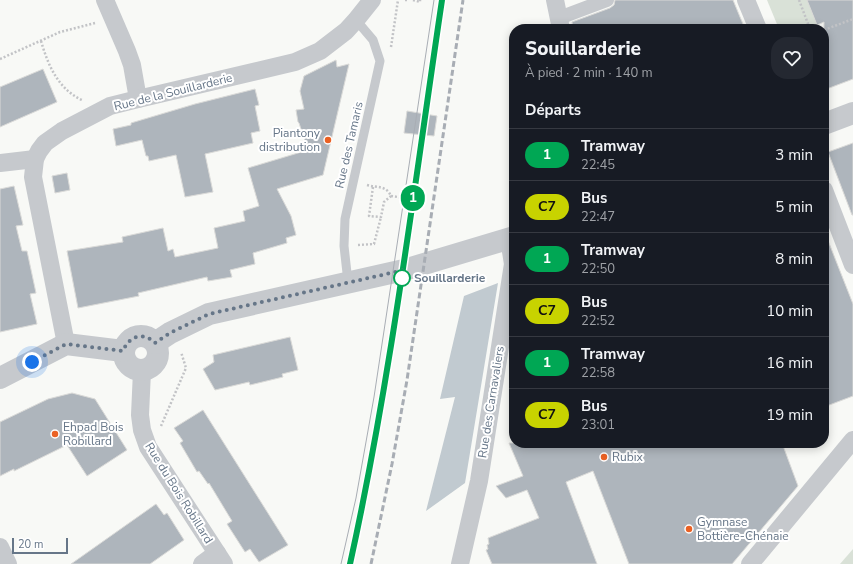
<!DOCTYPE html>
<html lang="fr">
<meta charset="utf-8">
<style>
:root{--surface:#171b24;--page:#242831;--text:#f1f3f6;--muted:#9ea1a6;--line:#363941}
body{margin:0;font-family:"Nunito Sans",sans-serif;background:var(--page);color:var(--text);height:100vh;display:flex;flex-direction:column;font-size:15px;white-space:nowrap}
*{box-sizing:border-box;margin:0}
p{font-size:13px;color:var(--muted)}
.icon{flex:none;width:22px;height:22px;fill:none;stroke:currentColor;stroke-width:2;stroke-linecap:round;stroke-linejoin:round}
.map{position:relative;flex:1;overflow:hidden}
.details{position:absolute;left:509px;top:24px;width:320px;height:424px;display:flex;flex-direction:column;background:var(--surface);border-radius:16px;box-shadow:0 2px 10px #0003}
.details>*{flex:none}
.badge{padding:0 8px;border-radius:13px;font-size:14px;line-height:26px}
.scale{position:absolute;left:12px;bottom:10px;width:56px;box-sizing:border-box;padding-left:4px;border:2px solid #667688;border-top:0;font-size:11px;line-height:14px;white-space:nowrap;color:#667688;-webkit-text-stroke:3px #fff;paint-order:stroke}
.you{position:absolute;width:20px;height:20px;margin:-10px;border:3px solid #fff;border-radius:50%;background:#1a73e8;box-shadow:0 0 0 6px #1a73e833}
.map>.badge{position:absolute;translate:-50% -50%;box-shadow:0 0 0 2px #fff}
h2{padding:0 16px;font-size:15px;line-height:36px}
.round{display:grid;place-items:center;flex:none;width:42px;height:42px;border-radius:16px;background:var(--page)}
.summary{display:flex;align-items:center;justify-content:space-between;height:68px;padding:0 16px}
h1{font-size:19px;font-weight:800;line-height:30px}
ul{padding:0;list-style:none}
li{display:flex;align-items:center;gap:12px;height:52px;padding:0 16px;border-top:1px solid var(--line)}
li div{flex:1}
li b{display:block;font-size:15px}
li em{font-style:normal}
li .badge{min-width:44px;font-weight:700;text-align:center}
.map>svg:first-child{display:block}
.green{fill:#d9e1d7}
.water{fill:#c1cad0}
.building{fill:#aeb5bc;stroke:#dadad8}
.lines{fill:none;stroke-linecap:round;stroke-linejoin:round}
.path{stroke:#c2c3c6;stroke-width:2.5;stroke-dasharray:2 2;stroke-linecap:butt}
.service{stroke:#c6c9cd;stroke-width:9}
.pedestrian{stroke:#c6c9cd;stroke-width:14}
.minor{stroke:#c6c9cd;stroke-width:18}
.tertiary{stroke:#c6c9cd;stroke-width:22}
.tram{stroke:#a8adb4;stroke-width:1}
.rail{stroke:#a8adb4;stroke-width:3;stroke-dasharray:6 3;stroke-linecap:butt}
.line-casing{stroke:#fff;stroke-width:9}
.line{stroke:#00a754;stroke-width:6}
.walk{stroke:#667688;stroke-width:4;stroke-dasharray:0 7.2}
.poi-dot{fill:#ea6124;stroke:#fff;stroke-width:1.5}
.stop-dot{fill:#fff;stroke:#00a754;stroke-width:2}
.labels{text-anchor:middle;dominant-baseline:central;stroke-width:4;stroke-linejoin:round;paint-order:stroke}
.street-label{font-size:12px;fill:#667688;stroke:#fff}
.poi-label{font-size:12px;fill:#667688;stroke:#fff;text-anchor:start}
.stop-label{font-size:12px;font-weight:bold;fill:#667688;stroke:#fff;text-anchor:start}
</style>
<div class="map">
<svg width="853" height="564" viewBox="0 0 853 564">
<rect width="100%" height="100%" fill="#f8f9f6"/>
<g class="green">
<polygon points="767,0 807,0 817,25 808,29 779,29"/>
<polygon points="853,549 853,564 840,564"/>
</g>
<polygon class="water" points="498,283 465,483 426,511 455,397 440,399 464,296"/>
<g class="building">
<polygon points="615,0 733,0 745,29 573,29 572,22 610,8 614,5"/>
<polygon points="807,0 853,0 853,79 824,90 824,22 817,25"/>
<polygon points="336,60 337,67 349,64 323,175 277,189 291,216 296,235 286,238 287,243 253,253 255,264 230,270 232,277 208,281 207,277 138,293 139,296 78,308 67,251 123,242 122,237 163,228 168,251 173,249 175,257 218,248 214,228 245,221 243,211 259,206 248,168 308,150 299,123 298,122 296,110 304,109 300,91 304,76"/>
<polygon points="43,69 57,102 0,127 0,87"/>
<polygon points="255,89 259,105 255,106 260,131 251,133 253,143 205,154 213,192 185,197 176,155 149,161 148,156 146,156 142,140 116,146 113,129 131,125 131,123 195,104"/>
<polygon points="407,111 437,116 434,136 404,133"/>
<polygon points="853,143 853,215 852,215 828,152"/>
<polygon points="67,173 70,190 55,193 52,176"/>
<polygon points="14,186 23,225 16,226 22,251 27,251 36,293 30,294 37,324 0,332 0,189"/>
<polygon points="824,233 825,233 853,304 853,396 824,407"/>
<polygon points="290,337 298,370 282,374 283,377 250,385 249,382 215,390 203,369 214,362 213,355"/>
<polygon points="72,393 95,399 127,450 87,476 67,445 14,471 14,469 0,476 0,422 48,399"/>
<polygon points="203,410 288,545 259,562 250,549 245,552 227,524 232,521 209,483 208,484 199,471 197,472 180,443 183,441 174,428"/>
<polygon points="509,443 782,443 798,486 732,564 629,564 593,471 566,482 597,564 492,564 486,550 488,549 487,545 489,544 488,538 539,518 527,490 506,498 496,486 523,476"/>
<polygon points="156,504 164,515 167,513 184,540 150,564 71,564"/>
</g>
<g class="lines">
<g class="path">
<polyline points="405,0 407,0"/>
<polyline points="413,0 420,2 420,0"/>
<polyline points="799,0 810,29"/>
<polyline points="824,30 853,19"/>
<path d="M41,41C48,65 58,89 82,100"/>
<polyline points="391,47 398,0"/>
<polyline points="0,59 60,32 95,23"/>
<path d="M367,185C377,188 386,185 391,196"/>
<polyline points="373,187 369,216 381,217 384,202 391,196"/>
<polyline points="391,196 418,200"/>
<polyline points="358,245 374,244 381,217"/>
<polyline points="161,426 186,368 181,352"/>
</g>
<polyline class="service" points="348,282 344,246 345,219 380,61 373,40 356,20"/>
<polyline class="pedestrian" points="559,18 607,0"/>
<g class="minor">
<polyline points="105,0 127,51 132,65 138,99"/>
<polyline points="555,0 561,29"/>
<polyline points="746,0 758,29"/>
<polyline points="0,163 35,159"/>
<polyline points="824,190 853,265"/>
<polyline points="66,344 33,177 35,159 39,151 45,143 62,131 110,106 138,99 295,62 320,51 346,31 356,20 372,0"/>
<polyline points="142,371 140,415 142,430 148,447 224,564"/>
<polyline points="0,547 8,564"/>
<polyline points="202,564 217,553"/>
<polyline points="460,564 479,481 513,264 509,239"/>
<polyline points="750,564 853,440"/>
</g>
<g class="tertiary">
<polyline points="824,124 853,113"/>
<circle cx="141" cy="353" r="17"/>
<polyline points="155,343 170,333 209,314 404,270 514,237"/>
<polyline points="0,378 66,344 123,351"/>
</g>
<g class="tram">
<polyline points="341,564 356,498 374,397 434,0"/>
<path d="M350,564C392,378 413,188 442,0"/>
</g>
<polyline class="rail" points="371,564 392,464 407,380 463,0"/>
</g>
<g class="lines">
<defs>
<path id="line" d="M350,564C391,378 414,188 442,0"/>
</defs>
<use href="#line" class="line-casing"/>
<use href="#line" class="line"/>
<path class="walk" d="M32,362L66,344L123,351C129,336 143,331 155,343L170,333L209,314L404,270L402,278"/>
</g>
<g class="poi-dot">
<circle cx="328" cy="140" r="4"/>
<circle cx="55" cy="434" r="4"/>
<circle cx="604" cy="457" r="4"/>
<circle cx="689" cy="529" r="4"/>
</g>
<circle class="stop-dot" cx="402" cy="278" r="8"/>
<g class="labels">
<g class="street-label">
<text transform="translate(173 92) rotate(-14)">Rue de la Souillarderie</text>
<text transform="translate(349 145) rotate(-77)">Rue des Tamaris</text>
<text transform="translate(491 402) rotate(-81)">Rue des Carnavaliers</text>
<text transform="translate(179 493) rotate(58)">Rue du Bois Robillard</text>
</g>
<g class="poi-label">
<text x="320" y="133" text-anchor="end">Piantony<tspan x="320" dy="14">distribution</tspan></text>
<text x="63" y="427">Ehpad Bois<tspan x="63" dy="14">Robillard</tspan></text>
<text x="612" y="457">Rubix</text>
<text x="697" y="522">Gymnase<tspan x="697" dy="14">Bottière-Chénaie</tspan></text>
</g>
<g class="stop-label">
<text x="414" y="278">Souillarderie</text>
</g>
</g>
</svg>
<div class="scale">20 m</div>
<div class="you" style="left:32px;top:362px"></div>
<b class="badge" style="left:413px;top:198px;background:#00a754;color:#fff">1</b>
<section class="details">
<div class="summary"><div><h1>Souillarderie</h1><p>À pied · 2 min · 140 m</p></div><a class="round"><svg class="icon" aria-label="heart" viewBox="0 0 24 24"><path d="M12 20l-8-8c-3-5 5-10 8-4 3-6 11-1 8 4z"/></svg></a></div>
<h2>Départs</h2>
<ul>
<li><span class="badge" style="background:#00a754;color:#fff">1</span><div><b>Tramway</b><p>22:45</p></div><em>3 min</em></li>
<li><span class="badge" style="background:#c8d300;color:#111">C7</span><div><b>Bus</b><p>22:47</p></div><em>5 min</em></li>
<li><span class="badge" style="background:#00a754;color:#fff">1</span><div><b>Tramway</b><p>22:50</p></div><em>8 min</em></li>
<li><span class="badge" style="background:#c8d300;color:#111">C7</span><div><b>Bus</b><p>22:52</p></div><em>10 min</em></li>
<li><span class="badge" style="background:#00a754;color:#fff">1</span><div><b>Tramway</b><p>22:58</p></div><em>16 min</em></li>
<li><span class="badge" style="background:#c8d300;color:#111">C7</span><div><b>Bus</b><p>23:01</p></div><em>19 min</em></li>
</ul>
</section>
</div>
